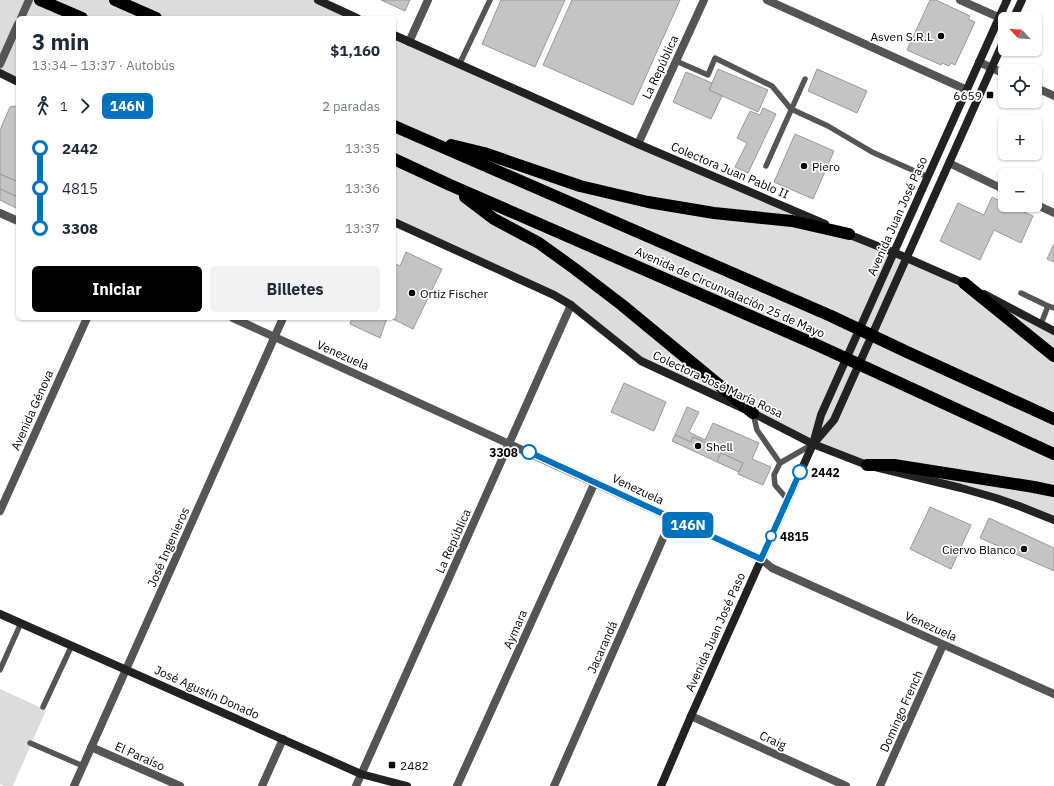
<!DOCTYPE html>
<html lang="es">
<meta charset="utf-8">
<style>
:root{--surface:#fff;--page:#f2f2f3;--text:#1f2937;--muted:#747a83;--accent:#000}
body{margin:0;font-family:"IBM Plex Sans",sans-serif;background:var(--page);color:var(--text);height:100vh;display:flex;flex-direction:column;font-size:15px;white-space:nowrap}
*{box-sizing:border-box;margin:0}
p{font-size:13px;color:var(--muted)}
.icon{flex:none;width:22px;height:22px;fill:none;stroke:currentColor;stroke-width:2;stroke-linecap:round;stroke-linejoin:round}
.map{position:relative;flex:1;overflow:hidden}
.sheet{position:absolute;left:16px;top:16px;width:380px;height:304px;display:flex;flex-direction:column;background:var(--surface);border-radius:6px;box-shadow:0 1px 3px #0004}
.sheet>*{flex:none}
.badge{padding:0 8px;border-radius:6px;font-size:14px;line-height:26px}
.needle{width:26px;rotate:296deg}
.fabs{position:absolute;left:998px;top:12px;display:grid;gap:8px}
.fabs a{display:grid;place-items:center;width:44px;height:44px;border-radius:6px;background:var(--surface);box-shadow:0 1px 3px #0004;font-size:20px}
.map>.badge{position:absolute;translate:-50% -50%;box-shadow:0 0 0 2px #fff}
.legs{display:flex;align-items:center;gap:6px;height:44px;padding:0 16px;font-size:13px}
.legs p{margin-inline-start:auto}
.head{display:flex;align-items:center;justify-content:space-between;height:68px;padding:0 16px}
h1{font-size:22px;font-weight:700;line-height:30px}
.button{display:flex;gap:8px;margin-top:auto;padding:8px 16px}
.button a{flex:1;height:46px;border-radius:6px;background:var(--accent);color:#fff;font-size:16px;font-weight:700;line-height:46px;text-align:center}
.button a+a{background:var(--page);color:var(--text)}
ul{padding:0 16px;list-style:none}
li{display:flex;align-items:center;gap:14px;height:40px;font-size:15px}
li i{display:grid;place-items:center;width:6px;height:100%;margin:0 5px;background:currentColor}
li i::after{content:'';width:10px;height:10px;margin:-5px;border:3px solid;border-radius:50%;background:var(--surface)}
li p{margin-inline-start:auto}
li:first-child i{background:linear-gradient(#0000 50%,currentColor 0)}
li:last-child i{background:linear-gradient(currentColor 50%,#0000 0)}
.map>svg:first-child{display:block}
.green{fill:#dcdcdc}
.building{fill:#c4c4c4;stroke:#999}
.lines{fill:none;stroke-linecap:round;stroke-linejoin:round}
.lane{stroke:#555;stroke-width:5.5}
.street{stroke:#555;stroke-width:8}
.secondary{stroke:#222;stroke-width:8}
.highway{stroke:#000;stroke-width:12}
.line-1-casing{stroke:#fff;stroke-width:9}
.line-1{stroke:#0072bc;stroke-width:6}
.poi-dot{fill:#000;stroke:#fff;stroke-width:1.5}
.stop-1-dot{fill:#fff;stroke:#0072bc;stroke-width:2}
.labels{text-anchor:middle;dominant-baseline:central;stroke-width:3.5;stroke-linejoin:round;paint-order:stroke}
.poi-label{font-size:12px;fill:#000;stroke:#fff;text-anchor:start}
.street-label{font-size:12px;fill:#000;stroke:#fff}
.stop-label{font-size:12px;font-weight:bold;fill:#000;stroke:#fff;text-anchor:start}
</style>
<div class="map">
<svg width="1054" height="786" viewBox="0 0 1054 786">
<rect width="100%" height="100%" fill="#fff"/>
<g class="green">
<polygon points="0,0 318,0 357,18 18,18 18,82 0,73"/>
<polygon points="394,35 900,255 1054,331 1054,520 1019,506 867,465 641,361 571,305 394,222"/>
<polygon points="0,689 46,710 13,786 4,786 0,784"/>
</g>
<g class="building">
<polygon points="381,0 410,0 405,11"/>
<polygon points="501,0 565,0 535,67 482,44"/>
<polygon points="572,0 680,0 633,105 543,65"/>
<polygon points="930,0 936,0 970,16 968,19 975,22 955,65 951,63 949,66 942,63 941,65 907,50"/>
<polygon points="718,69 768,90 758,112 709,90"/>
<polygon points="817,69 867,91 857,113 808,91"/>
<polygon points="686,72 712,83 709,90 722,96 711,119 673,102"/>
<polygon points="16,106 18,107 18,182 0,174 0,130 10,107"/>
<polygon points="763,108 776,114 748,173 735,167 747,143 737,138 750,111 760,115"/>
<polygon points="795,134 834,151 813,199 774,182"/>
<polygon points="0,174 18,182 18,197 0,189"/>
<polygon points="0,189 18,197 18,209 0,200"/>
<polygon points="992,197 1005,203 1005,205 1009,205 1033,216 1021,243 994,230 980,260 940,241 958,203 984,215"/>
<polygon points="1054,244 1054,262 1047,259"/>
<polygon points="406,252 442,269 413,329 391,318 394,318 394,263 400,266"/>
<polygon points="352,318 387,318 380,338 350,324"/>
<polygon points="624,383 666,402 654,431 611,412"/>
<polygon points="687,407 699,412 689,432 705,440 713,423 759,443 752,459 771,467 763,485 738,474 743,463 721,453 722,450 693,437 691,442 675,435"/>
<polygon points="675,435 691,442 693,437 722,450 717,462 672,441"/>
<polygon points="721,453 743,463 739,472 717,462"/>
<polygon points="930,507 971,525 951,569 910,549"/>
<polygon points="989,518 1054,548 1054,571 980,538"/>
</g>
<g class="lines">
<g class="lane">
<polyline points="676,61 708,75 715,58 772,86 791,109 828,126 872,152 928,177"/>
<polyline points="459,65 490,0"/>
<polyline points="766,166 805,79"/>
<polyline points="1021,293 1048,306"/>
<polyline points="1041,324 1048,306 1054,308"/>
<polyline points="753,413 757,430 780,463"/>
<polyline points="788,500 775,485 774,475 780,463 813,444"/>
<polyline points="0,670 21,623"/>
<polyline points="43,707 72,645"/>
<polyline points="30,743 83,766"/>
</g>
<g class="street">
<polyline points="767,0 967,90"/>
<polyline points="960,0 1005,20"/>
<polyline points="21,18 29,0"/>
<polyline points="409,42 428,0"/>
<polyline points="979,62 1005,74"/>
<polyline points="0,64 18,24"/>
<polyline points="1035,87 1054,96"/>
<polyline points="638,144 704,0"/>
<polyline points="949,163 1005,190"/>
<polyline points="1035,204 1054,213"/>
<polyline points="0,213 18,221"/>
<polyline points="233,318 761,559 772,568 1054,694"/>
<polyline points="0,511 87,318"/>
<polyline points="691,716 846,786"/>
<polyline points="91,747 180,786"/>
<polyline points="74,786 283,318"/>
<polyline points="262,786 283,739"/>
<polyline points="356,786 571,305"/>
<polyline points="457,786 595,482"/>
<polyline points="554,786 672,518"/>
<polyline points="880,786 943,645"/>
</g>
<g class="secondary">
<polyline points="318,0 357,18"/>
<polyline points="1013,19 1022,0"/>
<polyline points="394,35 638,144 825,224"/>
<polyline points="0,73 18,82"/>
<polyline points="394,222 554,295 571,305 641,361 753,413 813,444 867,465 961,488 996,498 1019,506 1054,520"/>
<polyline points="845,233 900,255 968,285"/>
<polyline points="984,294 1054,331"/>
<polyline points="815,442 834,420 1005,38"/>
<polyline points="0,614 361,774 407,786"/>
<polyline points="661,786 691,716 813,444 821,415 1007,0"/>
</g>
<g class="highway">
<polyline points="40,0 82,18"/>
<polyline points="115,0 156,18"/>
<polyline points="394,126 831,316 907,352 1054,419"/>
<polyline points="451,145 484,153 580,186 648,202 714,213 792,221 849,234"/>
<polyline points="394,159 450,185 817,345 1054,454"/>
<polyline points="465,197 494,219 539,243 575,269 622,305 753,413"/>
<polyline points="964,283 1054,356"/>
<polyline points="867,465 894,465 1034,487 1054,491"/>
</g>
</g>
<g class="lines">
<defs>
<polyline id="line-1" points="529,452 761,559 800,472"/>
</defs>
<use href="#line-1" class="line-1-casing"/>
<use href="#line-1" class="line-1"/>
</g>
<g class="poi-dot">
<circle cx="941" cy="36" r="4"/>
<rect x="986" y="91" width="8" height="8" rx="2"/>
<circle cx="804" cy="166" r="4"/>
<circle cx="412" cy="293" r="4"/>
<circle cx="698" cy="446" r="4"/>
<circle cx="1024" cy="549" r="4"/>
<rect x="388" y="761" width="8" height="8" rx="2"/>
</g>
<g class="stop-1-dot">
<circle cx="529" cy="452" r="7"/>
<circle cx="800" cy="472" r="7"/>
<circle cx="771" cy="536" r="5"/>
</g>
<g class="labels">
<g class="poi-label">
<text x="933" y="36" text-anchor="end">Asven S.R.L</text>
<text x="982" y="95" text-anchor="end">6659</text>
<text x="812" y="166">Piero</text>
<text x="420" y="293">Ortiz Fischer</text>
<text x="706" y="446">Shell</text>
<text x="1016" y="549" text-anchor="end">Ciervo Blanco</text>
<text x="400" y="765">2482</text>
</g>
<g class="street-label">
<text transform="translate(660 67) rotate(-65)">La República</text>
<text transform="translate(730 170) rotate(23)">Colectora Juan Pablo II</text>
<text transform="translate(897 216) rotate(-66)">Avenida Juan José Paso</text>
<text transform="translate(730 292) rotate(24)">Avenida de Circunvalación 25 de Mayo</text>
<text transform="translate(343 355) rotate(24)">Venezuela</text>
<text transform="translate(718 384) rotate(25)">Colectora José María Rosa</text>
<text transform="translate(32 410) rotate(-66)">Avenida Génova</text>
<text transform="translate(638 489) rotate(25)">Venezuela</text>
<text transform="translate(453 541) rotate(-66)">La República</text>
<text transform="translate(168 547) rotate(-66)">José Ingenieros</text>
<text transform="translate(931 626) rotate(24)">Venezuela</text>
<text transform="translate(515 629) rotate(-66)">Aymara</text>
<text transform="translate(715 632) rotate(-66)">Avenida Juan José Paso</text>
<text transform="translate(602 647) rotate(-66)">Jacarandá</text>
<text transform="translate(207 692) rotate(24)">José Agustín Donado</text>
<text transform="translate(901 711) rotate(-66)">Domingo French</text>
<text transform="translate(773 740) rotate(24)">Craig</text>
<text transform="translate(140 756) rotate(24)">El Paraíso</text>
</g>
<g class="stop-label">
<text x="518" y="452" text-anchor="end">3308</text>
<text x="811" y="472">2442</text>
<text x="780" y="536">4815</text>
</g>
</g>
</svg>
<div class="fabs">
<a><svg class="needle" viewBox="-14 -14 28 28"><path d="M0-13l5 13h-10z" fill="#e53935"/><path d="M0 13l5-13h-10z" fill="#747a83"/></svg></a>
<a><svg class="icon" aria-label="locate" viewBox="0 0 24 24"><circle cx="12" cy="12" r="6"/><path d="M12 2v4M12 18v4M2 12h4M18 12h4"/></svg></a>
<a>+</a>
<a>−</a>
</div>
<b class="badge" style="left:688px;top:525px;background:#0072bc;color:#fff">146N</b>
<section class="sheet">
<div class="head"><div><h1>3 min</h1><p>13:34 – 13:37 · Autobús</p></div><b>$1,160</b></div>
<div class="legs"><svg class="icon" aria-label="walk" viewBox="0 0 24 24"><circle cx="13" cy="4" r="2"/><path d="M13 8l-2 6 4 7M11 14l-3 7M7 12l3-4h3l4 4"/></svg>1<svg class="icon" aria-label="forward" viewBox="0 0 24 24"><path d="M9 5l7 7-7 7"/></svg><b class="badge" style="background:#0072bc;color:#fff">146N</b><p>2 paradas</p></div>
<ul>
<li><i style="color:#0072bc"></i><b>2442</b><p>13:35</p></li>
<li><i style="color:#0072bc"></i><span>4815</span><p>13:36</p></li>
<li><i style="color:#0072bc"></i><b>3308</b><p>13:37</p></li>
</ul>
<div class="button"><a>Iniciar</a><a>Billetes</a></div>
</section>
</div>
